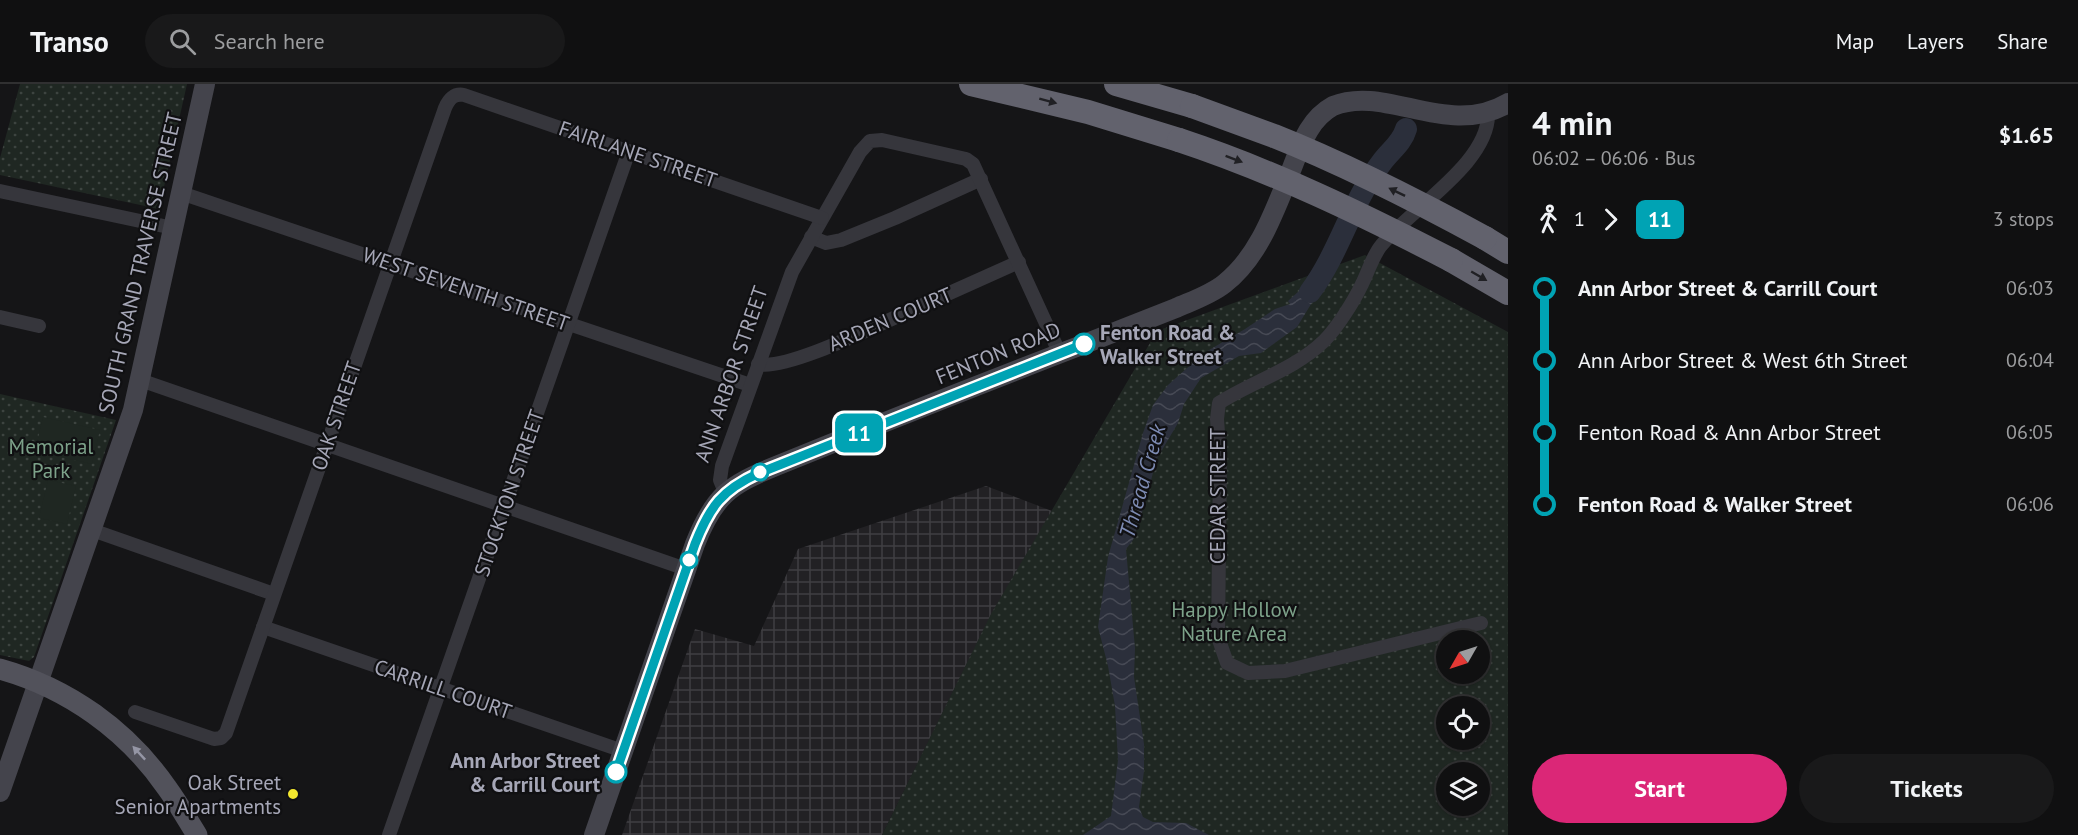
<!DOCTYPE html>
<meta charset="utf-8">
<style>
:root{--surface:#101011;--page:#19191a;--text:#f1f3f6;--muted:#9c9d9f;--line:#303031;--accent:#db2777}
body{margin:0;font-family:"PT Sans",sans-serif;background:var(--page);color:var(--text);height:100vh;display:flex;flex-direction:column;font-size:22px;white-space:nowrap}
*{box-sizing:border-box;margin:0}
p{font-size:20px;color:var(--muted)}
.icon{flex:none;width:33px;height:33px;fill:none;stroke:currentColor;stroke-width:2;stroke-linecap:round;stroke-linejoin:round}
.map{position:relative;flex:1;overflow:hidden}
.side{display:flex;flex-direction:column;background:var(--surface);width:570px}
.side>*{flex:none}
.badge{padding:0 12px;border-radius:9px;font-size:21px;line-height:39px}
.needle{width:39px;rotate:231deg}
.tools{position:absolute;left:1436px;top:546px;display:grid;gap:12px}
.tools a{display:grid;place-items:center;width:54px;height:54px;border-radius:50%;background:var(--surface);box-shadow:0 2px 4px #0004,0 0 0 2px var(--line);font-size:30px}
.map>.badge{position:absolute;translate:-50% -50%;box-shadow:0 0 0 3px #fff}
.legs{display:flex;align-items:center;gap:9px;height:66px;padding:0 24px;font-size:20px}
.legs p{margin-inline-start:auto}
.head{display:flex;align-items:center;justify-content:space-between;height:102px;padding:0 24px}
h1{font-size:33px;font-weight:700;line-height:45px}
.action{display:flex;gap:12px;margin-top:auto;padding:12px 24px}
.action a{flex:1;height:69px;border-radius:36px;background:var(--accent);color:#fff;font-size:24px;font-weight:700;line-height:69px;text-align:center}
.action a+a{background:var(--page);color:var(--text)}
ul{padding:0 24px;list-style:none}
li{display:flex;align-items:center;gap:21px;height:72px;font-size:22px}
li i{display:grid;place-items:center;width:9px;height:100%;margin:0 8px;background:currentColor}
li i::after{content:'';width:15px;height:15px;margin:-8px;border:4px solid;border-radius:50%;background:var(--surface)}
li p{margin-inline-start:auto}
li:first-child i{background:linear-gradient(#0000 50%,currentColor 0)}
li:last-child i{background:linear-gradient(currentColor 50%,#0000 0)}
header{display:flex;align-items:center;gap:36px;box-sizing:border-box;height:84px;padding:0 30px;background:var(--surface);border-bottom:2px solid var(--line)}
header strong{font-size:28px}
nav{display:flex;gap:33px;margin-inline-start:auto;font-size:21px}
.search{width:420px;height:54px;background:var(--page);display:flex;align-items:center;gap:15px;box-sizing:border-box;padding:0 21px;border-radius:33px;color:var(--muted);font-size:22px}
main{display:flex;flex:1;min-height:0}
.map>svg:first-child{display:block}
.industrial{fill:url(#industrial-grid)}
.green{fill:url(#green-dots);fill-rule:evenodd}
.pitch{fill:#1f2722}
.water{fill:url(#water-waves)}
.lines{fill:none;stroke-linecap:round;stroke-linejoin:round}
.river{stroke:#2b2f3b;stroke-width:22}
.street{stroke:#36363c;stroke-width:14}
.secondary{stroke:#44444c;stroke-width:20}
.primary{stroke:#52525b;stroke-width:21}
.highway{stroke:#62626d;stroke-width:24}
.highway-bridge{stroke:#62626d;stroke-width:24}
.oneway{fill:#202024}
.oneway2{fill:#9596a5}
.line-1-casing{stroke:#fff;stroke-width:14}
.line-1{stroke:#00a3b4;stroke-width:9}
.stop-1-dot{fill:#fff;stroke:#00a3b4;stroke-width:3}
.poi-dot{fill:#f4e82f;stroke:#101012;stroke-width:2}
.labels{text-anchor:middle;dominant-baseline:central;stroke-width:4.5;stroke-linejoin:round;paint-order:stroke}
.street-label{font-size:21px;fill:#a6a7b7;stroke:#101012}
.stop-label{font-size:21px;font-weight:bold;fill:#a6a7b7;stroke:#101012;text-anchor:start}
.park-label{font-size:21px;fill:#7da28a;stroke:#101012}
.poi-label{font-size:21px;fill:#a6a7b7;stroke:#101012;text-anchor:end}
.water-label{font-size:22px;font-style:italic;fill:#7d8bb3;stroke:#101012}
</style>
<header>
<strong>Transo</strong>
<div class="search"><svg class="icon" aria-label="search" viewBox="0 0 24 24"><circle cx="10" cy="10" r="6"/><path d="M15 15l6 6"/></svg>Search here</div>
<nav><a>Map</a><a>Layers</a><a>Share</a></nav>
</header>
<main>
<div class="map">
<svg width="1508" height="751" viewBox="0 0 1508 751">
<defs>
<pattern id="industrial-grid" width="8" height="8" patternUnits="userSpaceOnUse" patternTransform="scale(1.5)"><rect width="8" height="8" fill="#222124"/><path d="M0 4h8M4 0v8" fill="none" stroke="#3f3e42"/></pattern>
<pattern id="green-dots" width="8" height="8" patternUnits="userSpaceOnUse" patternTransform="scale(1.5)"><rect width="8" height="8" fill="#1f2722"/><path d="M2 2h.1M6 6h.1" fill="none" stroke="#3d4440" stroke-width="1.8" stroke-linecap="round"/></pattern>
<pattern id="water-waves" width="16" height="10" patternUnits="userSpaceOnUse" patternTransform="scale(1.5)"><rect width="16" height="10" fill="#2b2f3b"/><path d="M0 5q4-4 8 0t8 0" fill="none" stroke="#474a55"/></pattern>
</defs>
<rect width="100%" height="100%" fill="#151517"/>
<polygon class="industrial" points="986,402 1052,427 991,531 882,751 622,751 695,545 754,562 798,465"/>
<g class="green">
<polygon points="20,0 187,0 159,125 0,91 0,74"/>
<path d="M1365,171L1508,248V751H882L991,530L1157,247ZM1446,556H1479V590H1446ZM1446,622H1479V656H1446ZM1446,688H1479V722H1446Z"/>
<polygon points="0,310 116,336 34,573 29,577 0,571"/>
</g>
<g class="pitch">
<polygon points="43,333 100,346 92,380 35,367"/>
<polygon points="48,396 76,402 67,440 39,434"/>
</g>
<polygon class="water" points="1335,181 1297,243 1261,269 1239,272 1201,294 1184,320 1178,339 1156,376 1147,413 1133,456 1126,465 1135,564 1134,593 1144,660 1144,687 1139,723 1143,733 1153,738 1186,739 1209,751 1083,751 1111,732 1118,676 1115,622 1108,582 1098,543 1108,473 1143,349 1153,321 1168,301 1204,269 1245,245 1275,225 1290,220 1288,217 1310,197 1313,190"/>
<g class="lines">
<path class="river" d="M1310,208C1340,168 1351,118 1382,78C1391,66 1402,59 1406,45"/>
<g class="street">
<polyline points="0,107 173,144"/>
<polyline points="181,109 750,301"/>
<polyline points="811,153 826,159 841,156 895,134 981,95"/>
<polyline points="0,233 39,242"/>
<path d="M758,280C786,287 875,242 905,229C943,212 981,195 1019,178"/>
<polyline points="140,296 686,485"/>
<polyline points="725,408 720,396 722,382 792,188 860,68 870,57 882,56 966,75 973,80 1060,270"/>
<polyline points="92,446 274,510"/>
<path d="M1481,539L1285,587L1248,589L1227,579L1218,553L1220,375L1217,335L1219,319C1253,297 1294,286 1324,257C1337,244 1354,217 1362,200C1368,188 1372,174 1380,163C1408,126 1491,79 1488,28"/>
<polyline points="263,543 623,667"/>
<path d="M135,628L214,655L221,654L226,649L445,24C449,15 454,9 464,11L822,134"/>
<polyline points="389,751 629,67"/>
</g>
<g class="secondary">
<polyline points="0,708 133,326 205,0"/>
<path d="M594,751L695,460C714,412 729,401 776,382C879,340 983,299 1087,259C1117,247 1146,236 1176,224C1192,217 1210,211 1224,200C1260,172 1275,125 1292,84C1301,61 1309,35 1333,22C1386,0 1447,55 1508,19"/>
</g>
<path class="primary" d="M0,585C68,604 127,646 167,704C178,719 187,735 197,751"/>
<g class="highway">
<polyline points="971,0 1088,28 1179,56"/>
<polyline points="1116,0 1192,22"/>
<polyline points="1485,154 1508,168"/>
<polyline points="1451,176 1508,209"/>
</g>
<g class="highway-bridge">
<path d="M1192,22C1220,32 1247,42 1274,52C1347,81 1417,117 1485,154"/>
<path d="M1179,56C1273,87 1362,130 1451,176"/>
</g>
</g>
<defs><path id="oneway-solid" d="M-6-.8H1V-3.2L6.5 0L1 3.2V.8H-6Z" transform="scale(1.5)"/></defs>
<g class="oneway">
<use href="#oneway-solid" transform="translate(1048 17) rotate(15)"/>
<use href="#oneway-solid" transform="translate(1234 75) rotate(21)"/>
<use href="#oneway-solid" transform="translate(1397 108) rotate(-154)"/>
<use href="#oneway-solid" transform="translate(1479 192) rotate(30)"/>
</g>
<use class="oneway2" href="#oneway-solid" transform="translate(139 669) rotate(-133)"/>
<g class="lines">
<defs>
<path id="line-1" d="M616,688L695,460C710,422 722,406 759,389L1084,260"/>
</defs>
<use href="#line-1" class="line-1-casing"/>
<use href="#line-1" class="line-1"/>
</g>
<g class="stop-1-dot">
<circle cx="1084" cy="260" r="10"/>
<circle cx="760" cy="388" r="8"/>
<circle cx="689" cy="476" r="8"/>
<circle cx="616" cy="688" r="10"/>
</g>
<circle class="poi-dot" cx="293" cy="710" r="6"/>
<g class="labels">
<g class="street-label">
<text transform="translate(638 70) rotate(19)">FAIRLANE STREET</text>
<text transform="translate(140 179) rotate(-77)">SOUTH GRAND TRAVERSE STREET</text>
<text transform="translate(466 205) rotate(19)">WEST SEVENTH STREET</text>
<text transform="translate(890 235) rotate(-23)">ARDEN COURT</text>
<text transform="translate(998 269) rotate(-22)">FENTON ROAD</text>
<text transform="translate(731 290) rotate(-71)">ANN ARBOR STREET</text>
<text transform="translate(336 332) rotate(-71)">OAK STREET</text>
<text transform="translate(509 409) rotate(-71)">STOCKTON STREET</text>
<text transform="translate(1217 412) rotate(-90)">CEDAR STREET</text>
<text transform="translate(443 605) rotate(19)">CARRILL COURT</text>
</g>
<g class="stop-label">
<text x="1100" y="248">Fenton Road &amp;<tspan x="1100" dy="24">Walker Street</tspan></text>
<text x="600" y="676" text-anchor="end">Ann Arbor Street<tspan x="600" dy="24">&amp; Carrill Court</tspan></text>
</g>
<g class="park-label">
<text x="51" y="362">Memorial<tspan x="51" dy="24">Park</tspan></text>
<text x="1234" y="525">Happy Hollow<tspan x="1234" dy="24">Nature Area</tspan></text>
</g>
<g class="poi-label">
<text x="281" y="698">Oak Street<tspan x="281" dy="24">Senior Apartments</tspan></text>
</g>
<g class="water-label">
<text transform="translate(1142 397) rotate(-74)">Thread Creek</text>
</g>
</g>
</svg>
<div class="tools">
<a><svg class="needle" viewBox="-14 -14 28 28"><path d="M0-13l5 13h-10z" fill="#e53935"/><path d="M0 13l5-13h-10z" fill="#9c9d9f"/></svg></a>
<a><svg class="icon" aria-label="locate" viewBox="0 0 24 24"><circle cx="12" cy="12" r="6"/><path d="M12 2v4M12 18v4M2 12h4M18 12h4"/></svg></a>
<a><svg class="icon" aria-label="layers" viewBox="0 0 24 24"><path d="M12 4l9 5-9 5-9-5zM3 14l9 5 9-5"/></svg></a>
</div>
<b class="badge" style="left:859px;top:349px;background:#00a3b4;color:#fff">11</b>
</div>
<section class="side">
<div class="head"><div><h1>4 min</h1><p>06:02 – 06:06 · Bus</p></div><b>$1.65</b></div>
<div class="legs"><svg class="icon" aria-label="walk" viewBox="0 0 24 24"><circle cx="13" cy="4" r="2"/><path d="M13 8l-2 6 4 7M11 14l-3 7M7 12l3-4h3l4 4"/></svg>1<svg class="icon" aria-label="forward" viewBox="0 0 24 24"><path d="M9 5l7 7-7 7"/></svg><b class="badge" style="background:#00a3b4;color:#fff">11</b><p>3 stops</p></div>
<ul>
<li><i style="color:#00a3b4"></i><b>Ann Arbor Street &amp; Carrill Court</b><p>06:03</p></li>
<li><i style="color:#00a3b4"></i><span>Ann Arbor Street &amp; West 6th Street</span><p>06:04</p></li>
<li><i style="color:#00a3b4"></i><span>Fenton Road &amp; Ann Arbor Street</span><p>06:05</p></li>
<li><i style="color:#00a3b4"></i><b>Fenton Road &amp; Walker Street</b><p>06:06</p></li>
</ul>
<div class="action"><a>Start</a><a>Tickets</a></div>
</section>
</main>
